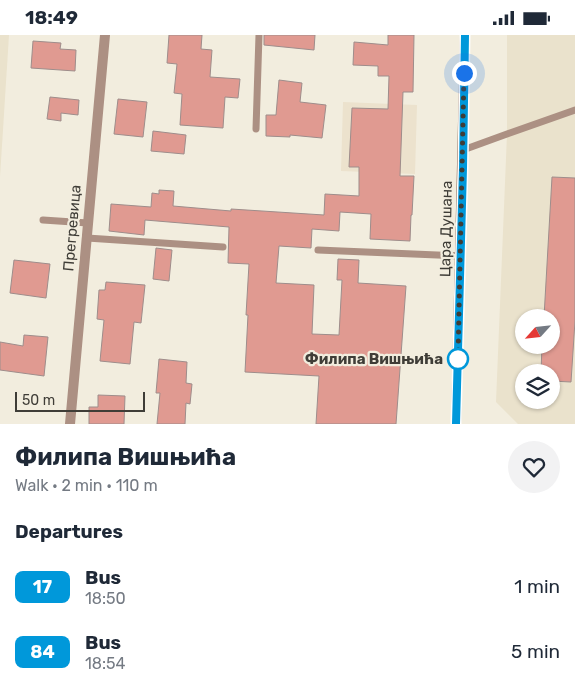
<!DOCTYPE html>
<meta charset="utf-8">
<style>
:root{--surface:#fff;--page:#f2f2f3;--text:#1f2937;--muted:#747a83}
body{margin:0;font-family:Rubik,sans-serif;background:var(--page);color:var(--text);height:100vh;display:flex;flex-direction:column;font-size:19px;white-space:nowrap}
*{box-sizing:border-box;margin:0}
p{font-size:16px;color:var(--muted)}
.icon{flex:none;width:28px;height:28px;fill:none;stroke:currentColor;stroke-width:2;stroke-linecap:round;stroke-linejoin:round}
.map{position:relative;height:389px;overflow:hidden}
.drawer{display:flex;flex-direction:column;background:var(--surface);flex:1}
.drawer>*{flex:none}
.badge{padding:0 10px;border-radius:8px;font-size:18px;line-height:32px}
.needle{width:32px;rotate:243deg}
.tools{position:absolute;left:515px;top:274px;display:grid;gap:10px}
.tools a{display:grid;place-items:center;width:45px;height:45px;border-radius:50%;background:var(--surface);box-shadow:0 1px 4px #0004;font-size:25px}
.scale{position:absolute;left:15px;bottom:12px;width:130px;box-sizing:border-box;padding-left:5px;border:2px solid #3f3d37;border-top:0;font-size:14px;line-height:18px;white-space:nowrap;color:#3f3d37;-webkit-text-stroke:4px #f2edde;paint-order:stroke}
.you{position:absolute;width:25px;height:25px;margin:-12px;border:4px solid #fff;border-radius:50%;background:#1a73e8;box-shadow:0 0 0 8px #1a73e833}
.map>.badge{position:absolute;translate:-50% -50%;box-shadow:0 0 0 2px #fff}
h2{padding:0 15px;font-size:19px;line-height:45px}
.round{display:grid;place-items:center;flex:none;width:52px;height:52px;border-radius:26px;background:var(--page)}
.overview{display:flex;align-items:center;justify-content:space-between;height:85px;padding:0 15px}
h1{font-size:24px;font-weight:700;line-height:38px}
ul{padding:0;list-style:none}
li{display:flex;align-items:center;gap:15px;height:65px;padding:0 15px}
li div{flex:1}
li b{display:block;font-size:19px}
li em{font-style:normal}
li .badge{min-width:55px;font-weight:700;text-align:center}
.status{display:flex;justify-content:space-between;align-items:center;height:35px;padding:0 25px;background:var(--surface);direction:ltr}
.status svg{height:14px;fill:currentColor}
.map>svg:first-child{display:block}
.built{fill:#eae2cc;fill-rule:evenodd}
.medical{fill:#ece2cd}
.building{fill:#e09a91;stroke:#9e8d8b}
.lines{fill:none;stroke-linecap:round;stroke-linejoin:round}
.lane{stroke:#ac9083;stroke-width:7}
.street{stroke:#ac9083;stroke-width:10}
.secondary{stroke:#8b6450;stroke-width:10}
.line-casing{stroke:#fff;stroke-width:11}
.line{stroke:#0098da;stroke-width:8}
.walk{stroke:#3f3d37;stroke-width:5;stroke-dasharray:0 9}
.stop-dot{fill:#fff;stroke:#0098da;stroke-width:2.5}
.labels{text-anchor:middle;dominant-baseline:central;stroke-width:4.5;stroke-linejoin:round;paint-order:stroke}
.street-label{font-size:15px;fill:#3f3d37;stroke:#f2edde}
.stop-label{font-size:15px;font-weight:bold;fill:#3f3d37;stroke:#f2edde;text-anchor:end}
</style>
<div class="status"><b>18:49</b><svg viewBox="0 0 49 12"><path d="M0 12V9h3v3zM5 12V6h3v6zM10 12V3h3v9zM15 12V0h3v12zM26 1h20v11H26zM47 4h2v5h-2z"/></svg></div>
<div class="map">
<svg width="575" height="389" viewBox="0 0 575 389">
<rect width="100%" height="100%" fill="#f2edde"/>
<g class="built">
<polygon points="0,0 9,0 0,142"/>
<path d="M507,0H575V389H518L496,367L507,99ZM524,282H551V310H524ZM524,338H551V365H524Z"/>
</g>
<polygon class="medical" points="343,67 417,70 415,139 341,136"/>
<g class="building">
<polygon points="169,0 202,0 201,14 212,15 210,42 240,44 238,63 225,62 223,93 180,90 182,59 174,58 177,29 167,28"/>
<polygon points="264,0 315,0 314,15 264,10"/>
<polygon points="388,0 414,0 413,57 403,57 400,141 414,141 412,180 411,180 410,206 370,204 371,179 340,177 339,196 312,194 311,213 279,211 276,248 314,250 312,299 339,300 342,245 337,245 338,224 359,225 358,248 406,251 396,389 316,389 319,341 245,337 248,280 246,280 249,229 228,228 229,192 145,185 144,200 109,196 111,169 151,172 152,158 159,159 159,155 174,156 173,171 231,176 231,174 324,180 325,159 359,161 359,132 349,132 352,73 388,74 389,41 378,41 378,31 353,30 354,7 388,10"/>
<polygon points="33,6 61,8 60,14 76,15 75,36 31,33"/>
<polygon points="279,45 302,48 300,67 326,70 322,103 290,100 290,102 266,101 266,80 276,80"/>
<polygon points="50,62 79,65 78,80 61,78 61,86 47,84"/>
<polygon points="118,64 147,67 143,102 114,99"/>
<polygon points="153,96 186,100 184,119 151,116"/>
<polygon points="552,142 575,143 575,286 571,347 551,346 551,338 541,338 542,310 551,310 551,282 544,282"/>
<polygon points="156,213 172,215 169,246 153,244"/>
<polygon points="14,225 50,229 46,263 10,258"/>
<polygon points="106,247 145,250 141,288 134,287 130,329 100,326 104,285 97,284 99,255 105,255"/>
<polygon points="24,300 48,302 44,341 0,335 0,307 23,311"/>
<polygon points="159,324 187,327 186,348 192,349 190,369 186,368 185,389 157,389 160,358 156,358"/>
<polygon points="98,360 125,361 124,389 89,389 89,372 98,372"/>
</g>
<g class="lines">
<g class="lane">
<polyline points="256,94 259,0"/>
<polyline points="463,115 507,99 575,75"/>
<polyline points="43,185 88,188"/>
<polyline points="87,203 223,212"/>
<polyline points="318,215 461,221"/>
</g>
<polyline class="street" points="70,389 105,0"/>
<polyline class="secondary" points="456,389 465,0"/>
</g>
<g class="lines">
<defs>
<polyline id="line" points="456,389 463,133 465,0"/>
</defs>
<use href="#line" class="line-casing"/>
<use href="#line" class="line"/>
<polyline class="walk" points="458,324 464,38"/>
</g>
<circle class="stop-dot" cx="458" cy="324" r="10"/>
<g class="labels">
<g class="street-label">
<text transform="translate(72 193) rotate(-85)">Прегревица</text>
<text transform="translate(446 194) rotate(-89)">Цара Душана</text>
</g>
<g class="stop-label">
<text x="443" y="324">Филипа Вишњића</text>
</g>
</g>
</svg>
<div class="tools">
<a><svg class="needle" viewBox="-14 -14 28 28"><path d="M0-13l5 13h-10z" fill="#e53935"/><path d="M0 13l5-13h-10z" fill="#747a83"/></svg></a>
<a><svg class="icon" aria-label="layers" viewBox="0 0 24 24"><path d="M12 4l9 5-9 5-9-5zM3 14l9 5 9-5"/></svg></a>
</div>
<div class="scale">50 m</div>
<div class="you" style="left:464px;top:38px"></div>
</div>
<section class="drawer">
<div class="overview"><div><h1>Филипа Вишњића</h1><p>Walk · 2 min · 110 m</p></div><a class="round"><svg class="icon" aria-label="heart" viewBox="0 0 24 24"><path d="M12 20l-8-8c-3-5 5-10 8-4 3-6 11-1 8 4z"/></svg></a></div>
<h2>Departures</h2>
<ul>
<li><span class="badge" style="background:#0098da;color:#fff">17</span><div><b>Bus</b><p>18:50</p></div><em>1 min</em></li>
<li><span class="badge" style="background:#0098da;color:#fff">84</span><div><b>Bus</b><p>18:54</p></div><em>5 min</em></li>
</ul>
</section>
